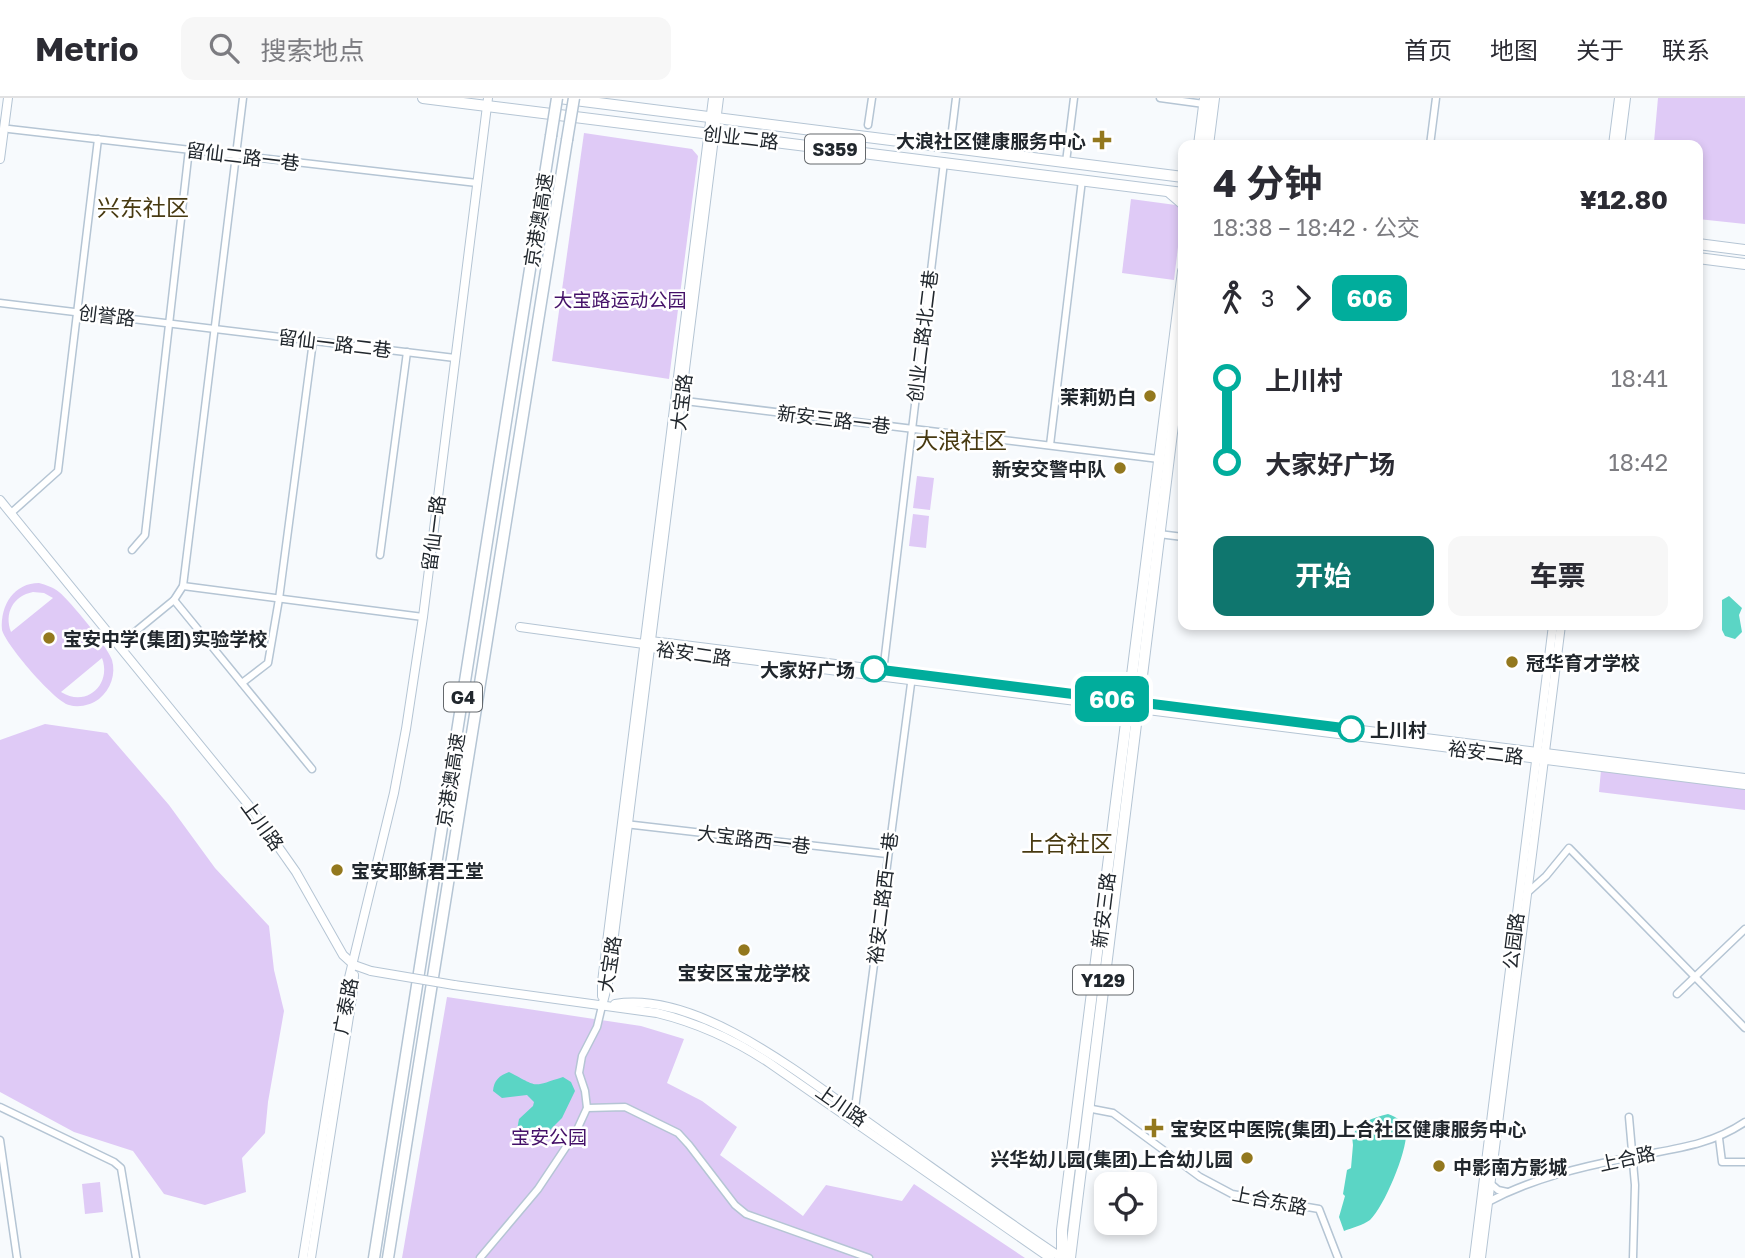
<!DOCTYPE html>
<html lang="zh">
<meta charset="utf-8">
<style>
:root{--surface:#fff;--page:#f7f7f7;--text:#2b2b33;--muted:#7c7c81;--line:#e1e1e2;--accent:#0f766e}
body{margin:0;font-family:"Golos Text","Noto Sans SC",sans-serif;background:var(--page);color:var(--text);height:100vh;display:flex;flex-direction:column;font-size:26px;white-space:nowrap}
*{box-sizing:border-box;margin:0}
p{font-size:23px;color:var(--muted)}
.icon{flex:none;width:38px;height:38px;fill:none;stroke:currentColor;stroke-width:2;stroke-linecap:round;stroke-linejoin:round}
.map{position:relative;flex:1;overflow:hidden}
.details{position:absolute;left:1178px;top:42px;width:525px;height:490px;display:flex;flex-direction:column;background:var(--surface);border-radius:14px;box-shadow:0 4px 10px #0003}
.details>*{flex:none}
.badge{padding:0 14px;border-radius:10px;font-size:24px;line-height:46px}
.fabs{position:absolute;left:1094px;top:1074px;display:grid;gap:14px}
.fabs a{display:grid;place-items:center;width:63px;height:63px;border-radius:14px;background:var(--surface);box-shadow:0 4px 10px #0003;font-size:35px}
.map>.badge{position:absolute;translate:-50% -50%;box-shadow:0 0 0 4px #fff}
.legs{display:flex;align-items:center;gap:10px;height:77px;padding:0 35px;font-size:23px}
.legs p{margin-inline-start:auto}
.summary{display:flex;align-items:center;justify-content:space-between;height:119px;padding:0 35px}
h1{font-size:38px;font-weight:700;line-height:52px}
.action{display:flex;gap:14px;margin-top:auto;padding:14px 35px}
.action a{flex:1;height:80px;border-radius:14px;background:var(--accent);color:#fff;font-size:28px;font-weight:700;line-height:80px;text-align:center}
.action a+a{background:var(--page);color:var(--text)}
ul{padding:0 35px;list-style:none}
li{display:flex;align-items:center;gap:24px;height:84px;font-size:26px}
li i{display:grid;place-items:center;width:10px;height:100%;margin:0 9px;background:currentColor}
li i::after{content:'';width:18px;height:18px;margin:-9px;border:5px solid;border-radius:50%;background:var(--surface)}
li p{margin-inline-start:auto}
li:first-child i{background:linear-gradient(#0000 50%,currentColor 0)}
li:last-child i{background:linear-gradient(currentColor 50%,#0000 0)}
header{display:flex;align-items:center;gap:42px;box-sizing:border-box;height:98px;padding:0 35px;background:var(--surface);border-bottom:2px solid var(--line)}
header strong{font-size:33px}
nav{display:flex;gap:38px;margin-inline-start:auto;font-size:24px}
.search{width:490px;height:63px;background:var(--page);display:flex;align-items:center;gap:18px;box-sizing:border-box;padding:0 24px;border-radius:14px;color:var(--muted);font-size:26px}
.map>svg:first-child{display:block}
.green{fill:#dfcaf6;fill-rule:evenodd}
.water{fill:#5bd5c5}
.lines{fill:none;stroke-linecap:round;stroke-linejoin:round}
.street-casing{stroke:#b5c5d4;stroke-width:9}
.secondary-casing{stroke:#b5c5d4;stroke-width:10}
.primary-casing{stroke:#b5c5d4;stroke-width:12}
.highway-casing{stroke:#b5c5d4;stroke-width:13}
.street{stroke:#fff;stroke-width:6}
.secondary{stroke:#fff;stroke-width:8}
.primary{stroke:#fff;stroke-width:10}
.highway{stroke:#fff;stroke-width:10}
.secondary-bridge-casing{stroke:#b5c5d4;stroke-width:10;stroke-linecap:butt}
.highway-bridge-casing{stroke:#b5c5d4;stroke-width:13;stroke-linecap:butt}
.secondary-bridge{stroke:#fff;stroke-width:8}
.highway-bridge{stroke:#fff;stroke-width:10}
.line-1-casing{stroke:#fff;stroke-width:16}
.line-1{stroke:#01ad9c;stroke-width:10}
.poi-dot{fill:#93781e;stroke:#fff;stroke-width:2.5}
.stop-1-dot{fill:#fff;stroke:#01ad9c;stroke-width:3.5}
.labels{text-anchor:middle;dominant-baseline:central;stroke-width:5;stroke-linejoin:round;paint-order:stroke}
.shield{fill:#fff;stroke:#64686c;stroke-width:2}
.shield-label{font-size:18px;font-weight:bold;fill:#21272d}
.street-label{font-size:19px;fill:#21272d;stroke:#fff}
.poi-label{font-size:19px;font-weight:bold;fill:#21272d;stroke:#fff;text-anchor:start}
.park-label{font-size:19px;fill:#441068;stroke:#fff}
.stop-label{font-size:19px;font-weight:bold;fill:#21272d;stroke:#fff;text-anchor:end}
.quarter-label{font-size:23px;fill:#483a11;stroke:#fff}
</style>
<header>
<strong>Metrio</strong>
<div class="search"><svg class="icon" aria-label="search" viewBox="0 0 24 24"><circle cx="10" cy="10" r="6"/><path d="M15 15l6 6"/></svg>搜索地点</div>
<nav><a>首页</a><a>地图</a><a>关于</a><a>联系</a></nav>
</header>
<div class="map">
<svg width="1745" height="1160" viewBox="0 0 1745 1160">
<rect width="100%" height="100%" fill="#f7fafd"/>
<g class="green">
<polygon points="1658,0 1745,0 1745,126 1698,121 1698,47 1662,47 1662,45 1654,44"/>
<polygon points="584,35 692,51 698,58 669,281 552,263"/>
<polygon points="1131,101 1183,108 1174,182 1122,175"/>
<polygon points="917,378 934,380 930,412 913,410"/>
<polygon points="913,416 929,418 926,450 909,448"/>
<path d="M39,485C46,487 53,489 59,494C70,503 108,549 112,562C116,576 111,591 99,601C91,607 79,610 69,607C54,603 6,547 2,532C0,506 15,485 39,485ZM33,494L44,495L53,500L11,534C4,515 13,498 33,494ZM102,560C112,587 86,610 61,594Z"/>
<polygon points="45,626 107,635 169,707 215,770 269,828 274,872 284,913 268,1004 265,1035 242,1060 246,1094 205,1107 164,1096 133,1053 74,1034 0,994 0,642"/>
<polygon points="1601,672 1745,689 1745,712 1599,694"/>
<polygon points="447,899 641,928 684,941 667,985 702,1003 737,1029 720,1057 803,1118 826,1087 902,1103 914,1086 1025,1160 402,1160"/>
<polygon points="100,1084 103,1114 85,1116 82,1086"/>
</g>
<g class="water">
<polygon points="1729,498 1742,510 1739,517 1742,534 1735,541 1725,538 1722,532 1722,502"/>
<path d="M509,974C540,990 531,989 563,979L571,984L575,993L562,1020L540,1042L523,1038L517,1032L519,1021L533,1008L534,1004L527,997L502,1000L493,993C494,982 499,978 509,974Z"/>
<path d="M1388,1016C1397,1019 1405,1024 1406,1035C1407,1054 1384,1109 1370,1122C1363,1127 1352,1130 1344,1133L1339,1119L1345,1098L1343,1096L1347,1072L1351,1070L1353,1047L1352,1038C1360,1024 1372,1020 1388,1016Z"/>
</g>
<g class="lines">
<defs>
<g id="street">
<polyline points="1160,0 1204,6"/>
<polyline points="868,27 872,0"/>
<polyline points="9,31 477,85"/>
<polyline points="1430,47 1436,0"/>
<polyline points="950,49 956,0"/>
<polyline points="1066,64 1074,0"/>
<polyline points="0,205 455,260"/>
<polyline points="677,302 1159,361"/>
<polyline points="1050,347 1082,82"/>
<polyline points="11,415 58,373 98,41"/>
<polyline points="1159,436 1183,439"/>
<polyline points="132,452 145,437 189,51"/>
<polyline points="380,457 407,254"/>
<polyline points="183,488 423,519"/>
<polyline points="174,502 312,671"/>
<polyline points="119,547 174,502 183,488 243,0"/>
<polyline points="883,574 944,64"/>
<polyline points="242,585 268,565 279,501 313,243"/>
<polyline points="625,726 887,756"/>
<polyline points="1527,795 1546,778 1569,750 1745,930"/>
<polyline points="1677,896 1745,831"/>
<polyline points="0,1009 114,1064 121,1070 136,1160"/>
<polyline points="587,1010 625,1009 678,1035 689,1047 735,1107 746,1116 869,1160"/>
<polyline points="1087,1010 1113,1015 1200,1079 1232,1096 1319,1111 1338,1160"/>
<polyline points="854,1018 912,578"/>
<polyline points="1629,1019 1635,1087 1633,1160"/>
<polyline points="1719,1040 1722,1064 1745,1064"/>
<polyline points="0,1042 17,1160"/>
<polyline points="1491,1086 1498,1092 1507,1094"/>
<path d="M1488,1104C1531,1081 1580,1069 1627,1060C1670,1051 1708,1049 1745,1024"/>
<polyline points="480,1160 538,1091 576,1034 587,1010 585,993 579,975 582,958 597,929 602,908"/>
</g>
<g id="secondary">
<polyline points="1613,47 1619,0"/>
<polyline points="1620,47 1626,0"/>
<polyline points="0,61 8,0"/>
<polyline points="0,402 251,710 296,774 343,857 354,867 371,873"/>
<polyline points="520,529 644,546 650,550 662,551 1745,687"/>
<polyline points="644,546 650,543 668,545 1745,680"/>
<path d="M454,887L657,915C698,925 733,941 768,964L1050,1160"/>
<polyline points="602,898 602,884 713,0"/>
<path d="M615,906C702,892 811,985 879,1032C940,1075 1000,1119 1062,1160"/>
<polyline points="602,908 608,885 719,0"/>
<polyline points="303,1160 346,892 394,695 406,631 423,519 488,0"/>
<polyline points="311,1160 353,893 354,877"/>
<polyline points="1474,1160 1553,527"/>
<polyline points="1481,1160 1561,527"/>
</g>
<g id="primary">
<polyline points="423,0 1183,95"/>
<polyline points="559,0 1183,79"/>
<polyline points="1199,47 1205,0"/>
<polyline points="1208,47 1214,0"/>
<polyline points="1169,94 1183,106"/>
<polyline points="1698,146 1745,152"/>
<polyline points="1698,160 1745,166"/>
<polyline points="1062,1160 1062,1132 1183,173"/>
<polyline points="1070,1160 1183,246"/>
</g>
<g id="highway">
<polyline points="374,1160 551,38"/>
<polyline points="388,1160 567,42"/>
</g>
</defs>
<use href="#street" class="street-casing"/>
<use href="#secondary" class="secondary-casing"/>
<use href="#primary" class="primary-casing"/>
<use href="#highway" class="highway-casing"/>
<use href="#street" class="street"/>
<use href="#secondary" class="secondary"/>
<use href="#primary" class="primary"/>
<use href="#highway" class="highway"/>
<defs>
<polyline id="secondary-bridge" points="371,873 454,887"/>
<g id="highway-bridge">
<polyline points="551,38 557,0"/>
<polyline points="567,42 574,0"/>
</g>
</defs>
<use href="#secondary-bridge" class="secondary-bridge-casing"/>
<use href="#highway-bridge" class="highway-bridge-casing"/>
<use href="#secondary-bridge" class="secondary-bridge"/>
<use href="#highway-bridge" class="highway-bridge"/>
</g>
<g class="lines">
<defs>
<polyline id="line-1" points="874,571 1351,631"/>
</defs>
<use href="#line-1" class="line-1-casing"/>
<use href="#line-1" class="line-1"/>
</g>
<g class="poi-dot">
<path d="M1098.5 31.5h7v7h7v7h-7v7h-7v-7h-7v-7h7z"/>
<circle cx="1150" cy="298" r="7"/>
<circle cx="1120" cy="370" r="7"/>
<circle cx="49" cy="540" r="7"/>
<circle cx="1512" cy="564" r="7"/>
<circle cx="337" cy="772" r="7"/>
<circle cx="744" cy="852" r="7"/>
<path d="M1150.5 1019.5h7v7h7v7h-7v7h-7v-7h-7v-7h7z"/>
<circle cx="1247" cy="1060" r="7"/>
<circle cx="1439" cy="1068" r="7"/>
</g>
<g class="stop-1-dot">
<circle cx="874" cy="571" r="12"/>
<circle cx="1351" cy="631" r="12"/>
</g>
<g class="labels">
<g class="shield">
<rect x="805" y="36.5" width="60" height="29" rx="5"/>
<rect x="444" y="584.5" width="38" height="29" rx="5"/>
<rect x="1073" y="867.5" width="60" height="29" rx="5"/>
</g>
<g class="shield-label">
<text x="835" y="51">S359</text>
<text x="463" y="599">G4</text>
<text x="1103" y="882">Y129</text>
</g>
<g class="street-label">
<text transform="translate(741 39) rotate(7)">创业二路</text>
<text transform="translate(243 58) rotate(7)">留仙二路一巷</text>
<text transform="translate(538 122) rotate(-81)">京港澳高速</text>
<text transform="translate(107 217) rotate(7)">创誉路</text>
<text transform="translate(922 238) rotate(-83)">创业二路北二巷</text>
<text transform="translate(335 245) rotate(7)">留仙一路二巷</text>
<text transform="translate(681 304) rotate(-83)">大宝路</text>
<text transform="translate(834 321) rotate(7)">新安三路一巷</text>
<text transform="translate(433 435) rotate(-83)">留仙一路</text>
<text transform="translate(694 555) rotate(8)">裕安二路</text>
<text transform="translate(1486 654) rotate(7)">裕安二路</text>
<text transform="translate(450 682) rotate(-81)">京港澳高速</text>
<text transform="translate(263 727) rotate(54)">上川路</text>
<text transform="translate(754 741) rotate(7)">大宝路西一巷</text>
<text transform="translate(882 800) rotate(-83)">裕安二路西一巷</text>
<text transform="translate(1103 812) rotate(-83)">新安三路</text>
<text transform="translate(1513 843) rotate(-83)">公园路</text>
<text transform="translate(609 866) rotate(-81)">大宝路</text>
<text transform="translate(345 908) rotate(-79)">广泰路</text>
<text transform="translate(842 1007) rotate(35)">上川路</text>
<text transform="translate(1627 1060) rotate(-12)">上合路</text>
<text transform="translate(1270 1102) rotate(11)">上合东路</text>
</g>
<g class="poi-label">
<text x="1086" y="42" text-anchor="end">大浪社区健康服务中心</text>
<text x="1136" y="298" text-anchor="end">茉莉奶白</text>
<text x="1106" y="370" text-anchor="end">新安交警中队</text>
<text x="63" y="540">宝安中学(集团)实验学校</text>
<text x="1526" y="564">冠华育才学校</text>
<text x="351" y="772">宝安耶稣君王堂</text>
<text x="744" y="874" text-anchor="middle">宝安区宝龙学校</text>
<text x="1170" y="1030">宝安区中医院(集团)上合社区健康服务中心</text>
<text x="1233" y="1060" text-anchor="end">兴华幼儿园(集团)上合幼儿园</text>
<text x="1453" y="1068">中影南方影城</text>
</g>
<g class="park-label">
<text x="620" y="201">大宝路运动公园</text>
<text x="549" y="1038">宝安公园</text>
</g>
<g class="stop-label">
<text x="855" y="571">大家好广场</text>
<text x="1370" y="631" text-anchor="start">上川村</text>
</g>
<g class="quarter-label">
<text x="143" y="109">兴东社区</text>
<text x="961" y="342">大浪社区</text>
<text x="1067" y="745">上合社区</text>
</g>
</g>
</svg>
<div class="fabs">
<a><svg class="icon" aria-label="locate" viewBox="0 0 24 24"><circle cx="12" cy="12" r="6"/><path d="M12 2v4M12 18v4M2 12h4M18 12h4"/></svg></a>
</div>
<b class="badge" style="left:1112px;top:601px;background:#01ad9c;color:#fff">606</b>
<section class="details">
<div class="summary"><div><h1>4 分钟</h1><p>18:38 – 18:42 · 公交</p></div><b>¥12.80</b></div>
<div class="legs"><svg class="icon" aria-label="walk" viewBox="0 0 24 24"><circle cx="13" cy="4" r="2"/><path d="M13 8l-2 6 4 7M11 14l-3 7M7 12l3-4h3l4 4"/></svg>3<svg class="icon" aria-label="forward" viewBox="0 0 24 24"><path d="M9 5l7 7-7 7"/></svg><b class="badge" style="background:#01ad9c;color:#fff">606</b></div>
<ul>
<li><i style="color:#01ad9c"></i><b>上川村</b><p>18:41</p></li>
<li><i style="color:#01ad9c"></i><b>大家好广场</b><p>18:42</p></li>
</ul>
<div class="action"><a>开始</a><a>车票</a></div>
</section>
</div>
